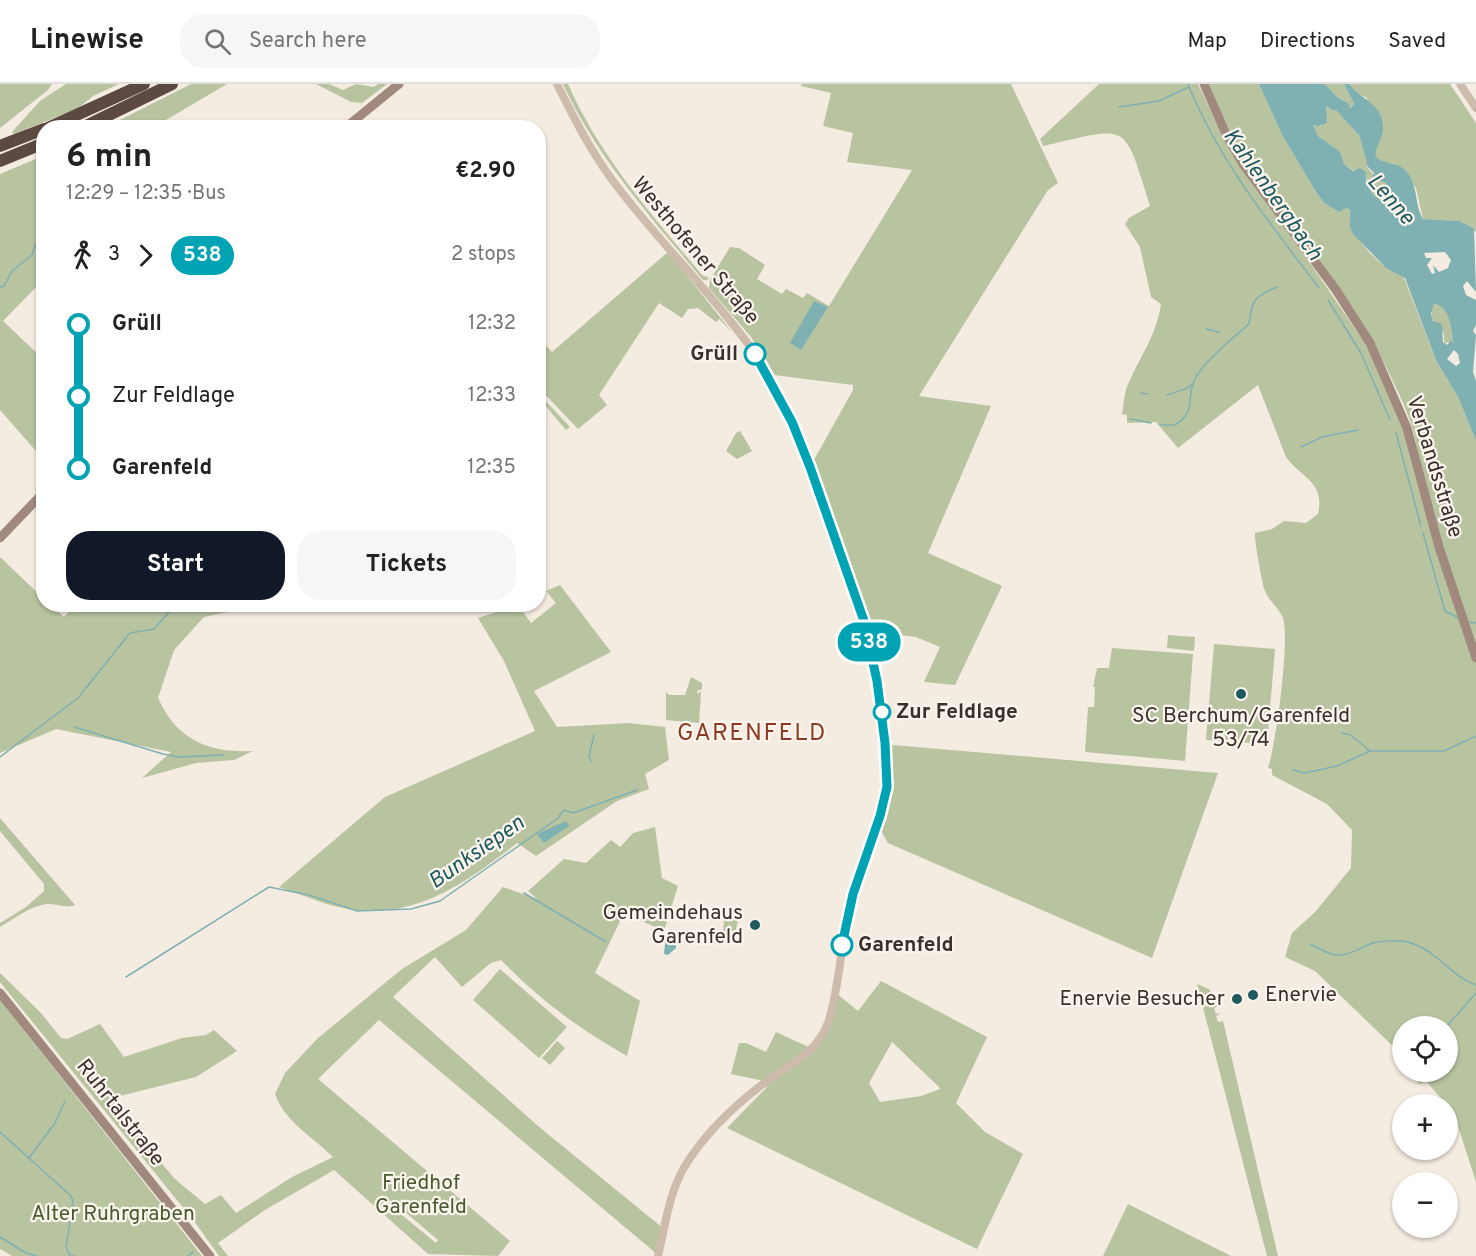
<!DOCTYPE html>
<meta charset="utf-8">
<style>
:root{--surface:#fff;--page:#f6f6f6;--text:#222;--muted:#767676;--line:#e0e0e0;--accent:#111827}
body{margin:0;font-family:Overpass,sans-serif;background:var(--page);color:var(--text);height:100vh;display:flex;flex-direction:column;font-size:22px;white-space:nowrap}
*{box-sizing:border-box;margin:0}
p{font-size:20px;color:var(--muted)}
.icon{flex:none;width:33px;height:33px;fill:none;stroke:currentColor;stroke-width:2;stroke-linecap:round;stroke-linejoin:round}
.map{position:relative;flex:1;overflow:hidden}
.panel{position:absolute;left:36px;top:36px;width:510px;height:492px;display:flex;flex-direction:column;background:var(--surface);border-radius:24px;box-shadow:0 2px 4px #0004}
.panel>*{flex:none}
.badge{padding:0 12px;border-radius:20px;font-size:21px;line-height:39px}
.fabs{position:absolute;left:1392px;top:932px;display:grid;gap:12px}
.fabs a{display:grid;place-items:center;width:66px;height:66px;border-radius:50%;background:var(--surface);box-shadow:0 2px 4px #0004;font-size:30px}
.map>.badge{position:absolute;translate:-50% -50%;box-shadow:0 0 0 3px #fff}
.legs{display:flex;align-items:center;gap:9px;height:66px;padding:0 30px;font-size:20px}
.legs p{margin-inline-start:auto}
.headline{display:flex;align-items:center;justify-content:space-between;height:102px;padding:0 30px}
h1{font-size:33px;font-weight:700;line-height:45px}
.cta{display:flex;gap:12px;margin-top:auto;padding:12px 30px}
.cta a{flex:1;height:69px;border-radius:24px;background:var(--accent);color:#fff;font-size:24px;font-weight:700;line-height:69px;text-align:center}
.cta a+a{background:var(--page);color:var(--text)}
ul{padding:0 30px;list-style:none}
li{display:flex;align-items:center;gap:21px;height:72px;font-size:22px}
li i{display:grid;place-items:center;width:9px;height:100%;margin:0 8px;background:currentColor}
li i::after{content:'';width:15px;height:15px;margin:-8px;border:4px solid;border-radius:50%;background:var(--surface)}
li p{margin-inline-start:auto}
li:first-child i{background:linear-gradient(#0000 50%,currentColor 0)}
li:last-child i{background:linear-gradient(currentColor 50%,#0000 0)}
header{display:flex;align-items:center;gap:36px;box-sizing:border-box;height:84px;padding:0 30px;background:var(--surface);border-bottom:2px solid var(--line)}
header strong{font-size:28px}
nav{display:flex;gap:33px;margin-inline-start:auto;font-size:21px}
.search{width:420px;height:54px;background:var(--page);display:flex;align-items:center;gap:15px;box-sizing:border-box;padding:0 21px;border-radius:24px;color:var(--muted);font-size:22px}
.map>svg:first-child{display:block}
.green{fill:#b8c4a0;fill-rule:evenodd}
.water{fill:#7fb0b2;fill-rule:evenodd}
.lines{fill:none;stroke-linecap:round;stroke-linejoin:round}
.stream{stroke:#7fb0b2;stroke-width:1.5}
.tertiary{stroke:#cdbbac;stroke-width:8}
.secondary{stroke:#a18a7d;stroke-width:9}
.motorway{stroke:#5c4a42;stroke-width:12}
.line-1-casing{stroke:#fff;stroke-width:14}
.line-1{stroke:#00a3b4;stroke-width:9}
.stop-1-dot{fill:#fff;stroke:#00a3b4;stroke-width:3}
.poi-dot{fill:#1f5a5e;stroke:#fbf5ee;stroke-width:2}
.labels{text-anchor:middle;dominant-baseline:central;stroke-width:4.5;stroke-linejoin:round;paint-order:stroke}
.street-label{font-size:21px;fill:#3b302b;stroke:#fbf5ee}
.stop-label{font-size:21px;font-weight:bold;fill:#3b302b;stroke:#fbf5ee;text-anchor:start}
.poi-label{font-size:21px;fill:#3b302b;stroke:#fbf5ee;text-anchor:end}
.park-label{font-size:21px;fill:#4a5a2e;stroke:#fbf5ee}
.water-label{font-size:22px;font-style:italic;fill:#1f5a5e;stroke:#fbf5ee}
.quarter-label{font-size:24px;letter-spacing:1.5px;fill:#8c3b22;stroke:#fbf5ee}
</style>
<header>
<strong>Linewise</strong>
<div class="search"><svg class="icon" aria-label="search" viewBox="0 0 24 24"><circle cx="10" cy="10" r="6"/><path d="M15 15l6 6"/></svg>Search here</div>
<nav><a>Map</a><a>Directions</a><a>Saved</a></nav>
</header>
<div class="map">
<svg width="1476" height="1172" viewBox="0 0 1476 1172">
<rect width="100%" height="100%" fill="#f4ebe1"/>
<g class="green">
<polygon points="0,0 52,0 48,6 0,44"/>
<polygon points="66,0 119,0 93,12 77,25 14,50 12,48 40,17"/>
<polygon points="191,0 227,0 154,43 106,43"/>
<polygon points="316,0 329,0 343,6 356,0 374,3 378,0 387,0 362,19 351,18"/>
<path d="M563,0H568C600,73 652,131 702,191L709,194L707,196H703C651,133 598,75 563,0Z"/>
<polygon points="802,0 1011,0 1058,99 1048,106 919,312 991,322 928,469 1002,502 955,601 924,598 940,563 916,553 892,550 873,576 810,383 853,306 853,301 774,291 751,253 709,204 710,196 730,163 739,164 765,181 757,195 782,210 786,205 803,214 807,209 829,222 912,86 847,78 853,49 823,42 831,9 801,2"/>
<path d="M1099,0H1198L1222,51L1365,259L1417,364C1413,338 1401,314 1390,291C1353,212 1296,149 1247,78C1231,54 1220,27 1209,0H1259L1282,51L1316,108L1324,119L1339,128L1347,124L1350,126C1351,150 1366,167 1384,182C1390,187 1399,188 1404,194L1436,276L1458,313L1476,357V1098L1454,1030L1427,998L1418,1000L1416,987H1448V942H1402V971L1315,887L1285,873L1292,849L1316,827L1351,784L1352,746L1327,720L1272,691V685L1268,684C1276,660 1290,556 1283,534C1279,524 1269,517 1265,507C1262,500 1254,454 1255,449L1272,445L1284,437L1306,439L1318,430C1325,397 1302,395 1286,373L1258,301L1178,364L1156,338L1127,339V331L1122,330C1124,320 1124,307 1129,298C1141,271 1157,250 1161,220L1151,213L1140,163L1125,140L1129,134L1150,122C1123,36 1131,42 1043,62L1040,55Z"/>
<polygon points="1325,0 1344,0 1354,20 1349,24 1348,19 1337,13"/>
<polygon points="1349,0 1450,0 1476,39 1476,148 1460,137 1423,135 1416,104 1396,80 1381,78 1376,73 1367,14 1355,8"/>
<path d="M1325,22L1333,27L1336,26L1358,49L1368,78L1366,82L1377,94L1386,99L1393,118L1408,131L1402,141C1398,136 1397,128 1392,125C1377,114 1365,108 1366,88L1356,85L1354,87L1344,80L1340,69L1318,52L1313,41L1321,42Z"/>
<polygon points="43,72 43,196 3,237 43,275 43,375 0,326 0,90"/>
<polygon points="668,168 732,248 719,235 716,238 698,224 688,225 682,234 659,219 599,311 607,321 578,345 539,304 539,253 552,268"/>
<path d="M1434,220C1453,223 1452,248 1454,261L1450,257L1445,260C1444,257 1444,254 1444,251C1441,237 1426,240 1434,220Z"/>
<polygon points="538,309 570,343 566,346 539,314"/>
<polygon points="740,347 752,367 737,375 726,367 736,349"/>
<path d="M0,473L43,514L44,520L51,521L64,533L75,521H261L204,533L174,566L158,614C177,656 208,669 253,667L234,676L196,679L142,694L171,668L56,645L0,669Z"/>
<path d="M560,501L611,568L534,607L557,643L629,639L665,643L669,676L645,690L649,705L617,717L536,772L517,759C459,804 405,843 327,820C311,815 295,808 279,803L385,713L535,647L504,577L478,534L518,521L531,539L556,519L546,507Z"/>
<polygon points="1168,551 1195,553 1194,567 1167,564"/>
<polygon points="1214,560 1275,565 1267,660 1206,656"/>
<polygon points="1112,564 1193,570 1185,677 1085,668 1088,623 1094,623 1095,603 1093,603 1097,584 1109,584"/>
<polygon points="691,593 702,599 702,605 697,607 698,610 701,607 699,639 666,636 666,608 669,611 685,611"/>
<path d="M893,661L1218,689L1152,874L888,759L880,745C890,717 891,693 890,664Z"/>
<path d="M0,734L75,821C66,825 57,819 47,820C30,822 14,835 0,843V839L26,823L44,807V800L0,747Z"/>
<path d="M655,743L662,794L678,802L664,847L624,829L595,889L640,917L627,972C578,944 541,917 501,876L491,879L462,903L435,873L393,913L538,1042L664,1145L658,1171L379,936L318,995L510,1157L498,1172L428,1170L334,1086L265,1126L218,1159L228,1172H219L194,1137L0,898V889L41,929L61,954L67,955L100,940L124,973L182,954L206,951L214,946L237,967L196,993L120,1012L115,1022L118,1028L175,1095L205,1120L221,1111L236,1129L292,1093L333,1073C312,1052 285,1038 275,1010L285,989L318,954L402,885L466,846L503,803L537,815L528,807L564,775L586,779L611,756L620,763L633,749ZM405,1128L438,1156L436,1159L402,1131Z"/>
<polygon points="724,833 738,836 733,859 723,854"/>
<polygon points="500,885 567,943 539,974 473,916"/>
<path d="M881,897L987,953L956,1019L985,1048L1023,1070L977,1165L727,1044L767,1003L760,996L731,990L739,959H746L766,968L776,948L813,965L837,910L858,927ZM892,958L940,1004V1005L921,1012L880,1018L869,999Z"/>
<polygon points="1197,900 1209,905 1220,922 1214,924 1216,930 1221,929 1216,932 1218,938 1223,937 1278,1172 1267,1172"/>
<polygon points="0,916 202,1172 12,1172 0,1165"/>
<polygon points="557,957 565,964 550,981 542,974"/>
<polygon points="1128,1120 1231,1172 1103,1172"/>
</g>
<g class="water">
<path d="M1259,0H1325L1337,13L1348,19L1350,24L1354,20L1344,0H1349C1361,16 1384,20 1383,45C1383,55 1374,63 1376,73C1384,81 1396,77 1405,86C1419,101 1414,120 1423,135L1460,137L1474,145L1476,208L1467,197L1463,202L1466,211L1476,216V241L1473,247L1476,251L1473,288L1476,297V357L1458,313L1436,276L1405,194L1386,184L1353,150L1350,143V126L1347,124L1339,128L1324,119L1316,108L1282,51ZM1326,22L1333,27L1336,26L1359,51L1367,78L1366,81L1374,89L1372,93L1386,99L1393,118L1408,131L1402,141C1398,136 1397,128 1392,125C1378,115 1364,107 1366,88L1360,84L1353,87L1344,80L1340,68L1318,52L1313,41L1319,42L1327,39ZM1445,168L1451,176L1448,184L1439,188L1433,181L1435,189L1432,190L1427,181L1432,174H1426L1424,169ZM1434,220C1452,223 1451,248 1454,260L1451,256L1447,261L1443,258L1442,240L1433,237L1431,230ZM1454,266L1458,270L1460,279L1456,282L1447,275Z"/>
<polygon points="814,217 828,223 801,266 790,259"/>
<polygon points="566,737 569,742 544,759 537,750"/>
<polygon points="666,850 676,854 676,864 668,871 664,870"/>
</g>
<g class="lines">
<g class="stream">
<path d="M1188,0C1219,77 1269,138 1319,204"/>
<polyline points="1119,23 1159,17 1189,3"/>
<polyline points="0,203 4,202 12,187 32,171 44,134"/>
<polyline points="1328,216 1361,269 1390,336"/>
<polyline points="1206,245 1219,248"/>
<polyline points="1141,309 1148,310"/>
<polyline points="1167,311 1188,304 1193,299"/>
<polyline points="1130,335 1151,339"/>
<path d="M1160,341H1175C1197,327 1186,315 1194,297C1201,280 1234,253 1249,240C1252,217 1253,213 1277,203"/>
<polyline points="1396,349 1421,442"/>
<polyline points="1301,363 1322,353 1358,346"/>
<polyline points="1423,449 1445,527 1460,535"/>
<polyline points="1467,538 1476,539"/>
<polyline points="74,643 163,670 179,673 224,671"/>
<polyline points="1342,649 1351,651 1370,667"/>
<polyline points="0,673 78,614 130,549 154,545 176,520"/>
<polyline points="591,677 589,672 594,651"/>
<polyline points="1293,686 1305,689 1337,682 1370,667 1444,667 1476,652"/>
<polyline points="524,809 606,858"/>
<path d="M1310,860C1319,864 1330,872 1341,871C1353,870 1360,864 1370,860C1380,856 1402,856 1411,859C1438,867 1450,892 1476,901"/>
<polyline points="126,893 269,803 309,811 357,827 411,825 440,817 557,735 564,726 573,729 637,706"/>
<polyline points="1447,942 1476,909"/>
<polyline points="0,1048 71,1112 73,1117 66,1163 70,1171"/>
<polyline points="29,1074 55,1039 65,1017"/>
<polyline points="0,1153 26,1169 37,1172"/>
<polyline points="68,1172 75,1172"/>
<polyline points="188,1172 193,1168"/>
</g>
<g class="tertiary">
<path d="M557,0C573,32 589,64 610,93C654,153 708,204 751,264C787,314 806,372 826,429C852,499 875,567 883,642C886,662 889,683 887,702C883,740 862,775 852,811C841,852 841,896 829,936C818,970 789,980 763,1000C734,1022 704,1051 685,1082C669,1108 665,1143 658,1172"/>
<polyline points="1460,0 1476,24"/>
</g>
<g class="secondary">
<polyline points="1204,0 1226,50 1243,80 1336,206 1370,259 1407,344 1439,463 1476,574"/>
<polyline points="345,44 399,0"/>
<polyline points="0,454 44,408"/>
<polyline points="0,909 210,1172"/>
</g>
<g class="motorway">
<polyline points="48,44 144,0"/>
<polyline points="82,44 172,0"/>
<polyline points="0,62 44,45"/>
<polyline points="0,77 44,59"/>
</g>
</g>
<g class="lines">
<defs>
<polyline id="line-1" points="755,270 792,338 810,383 864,537 877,597 885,659 887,703 880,732 853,810 842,861"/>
</defs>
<use href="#line-1" class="line-1-casing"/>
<use href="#line-1" class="line-1"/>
</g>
<g class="stop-1-dot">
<circle cx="755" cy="270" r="10"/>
<circle cx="882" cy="628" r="8"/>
<circle cx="842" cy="861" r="10"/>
</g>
<g class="poi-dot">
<circle cx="1241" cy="610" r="6"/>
<circle cx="755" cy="841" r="6"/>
<circle cx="1253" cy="911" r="6"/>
<circle cx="1237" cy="915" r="6"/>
</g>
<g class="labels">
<g class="street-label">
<text transform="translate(695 167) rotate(50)">Westhofener Straße</text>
<text transform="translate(1434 383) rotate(73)">Verbandsstraße</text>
<text transform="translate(120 1029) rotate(52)">Ruhrtalstraße</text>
</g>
<g class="stop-label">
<text x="738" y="270" text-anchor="end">Grüll</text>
<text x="896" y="628">Zur Feldlage</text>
<text x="858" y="861">Garenfeld</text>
</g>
<g class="poi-label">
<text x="1241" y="632" text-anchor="middle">SC Berchum/Garenfeld<tspan x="1241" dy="24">53/74</tspan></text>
<text x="743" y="829">Gemeindehaus<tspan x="743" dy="24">Garenfeld</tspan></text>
<text x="1265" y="911" text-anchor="start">Enervie</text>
<text x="1225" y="915">Enervie Besucher</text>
</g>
<g class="park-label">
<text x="421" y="1099">Friedhof<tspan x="421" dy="24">Garenfeld</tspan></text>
<text x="113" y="1130">Alter Ruhrgraben</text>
</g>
<g class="water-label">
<text transform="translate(1272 111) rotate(55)">Kahlenbergbach</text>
<text transform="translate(1390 116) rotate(49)">Lenne</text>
<text transform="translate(477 769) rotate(-35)">Bunksiepen</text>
</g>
<g class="quarter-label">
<text x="752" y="650">GARENFELD</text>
</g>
</g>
</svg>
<div class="fabs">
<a><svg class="icon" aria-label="locate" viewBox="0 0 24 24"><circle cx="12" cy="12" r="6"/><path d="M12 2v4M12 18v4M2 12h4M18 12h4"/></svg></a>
<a>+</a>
<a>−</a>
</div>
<b class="badge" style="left:869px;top:558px;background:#00a3b4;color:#fff">538</b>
<section class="panel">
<div class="headline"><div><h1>6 min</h1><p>12:29 – 12:35 · Bus</p></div><b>€2.90</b></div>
<div class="legs"><svg class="icon" aria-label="walk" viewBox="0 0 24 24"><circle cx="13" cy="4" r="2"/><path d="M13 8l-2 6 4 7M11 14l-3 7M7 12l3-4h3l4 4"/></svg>3<svg class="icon" aria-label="forward" viewBox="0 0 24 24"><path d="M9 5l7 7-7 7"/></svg><b class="badge" style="background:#00a3b4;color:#fff">538</b><p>2 stops</p></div>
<ul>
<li><i style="color:#00a3b4"></i><b>Grüll</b><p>12:32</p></li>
<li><i style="color:#00a3b4"></i><span>Zur Feldlage</span><p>12:33</p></li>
<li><i style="color:#00a3b4"></i><b>Garenfeld</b><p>12:35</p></li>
</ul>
<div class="cta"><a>Start</a><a>Tickets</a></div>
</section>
</div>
